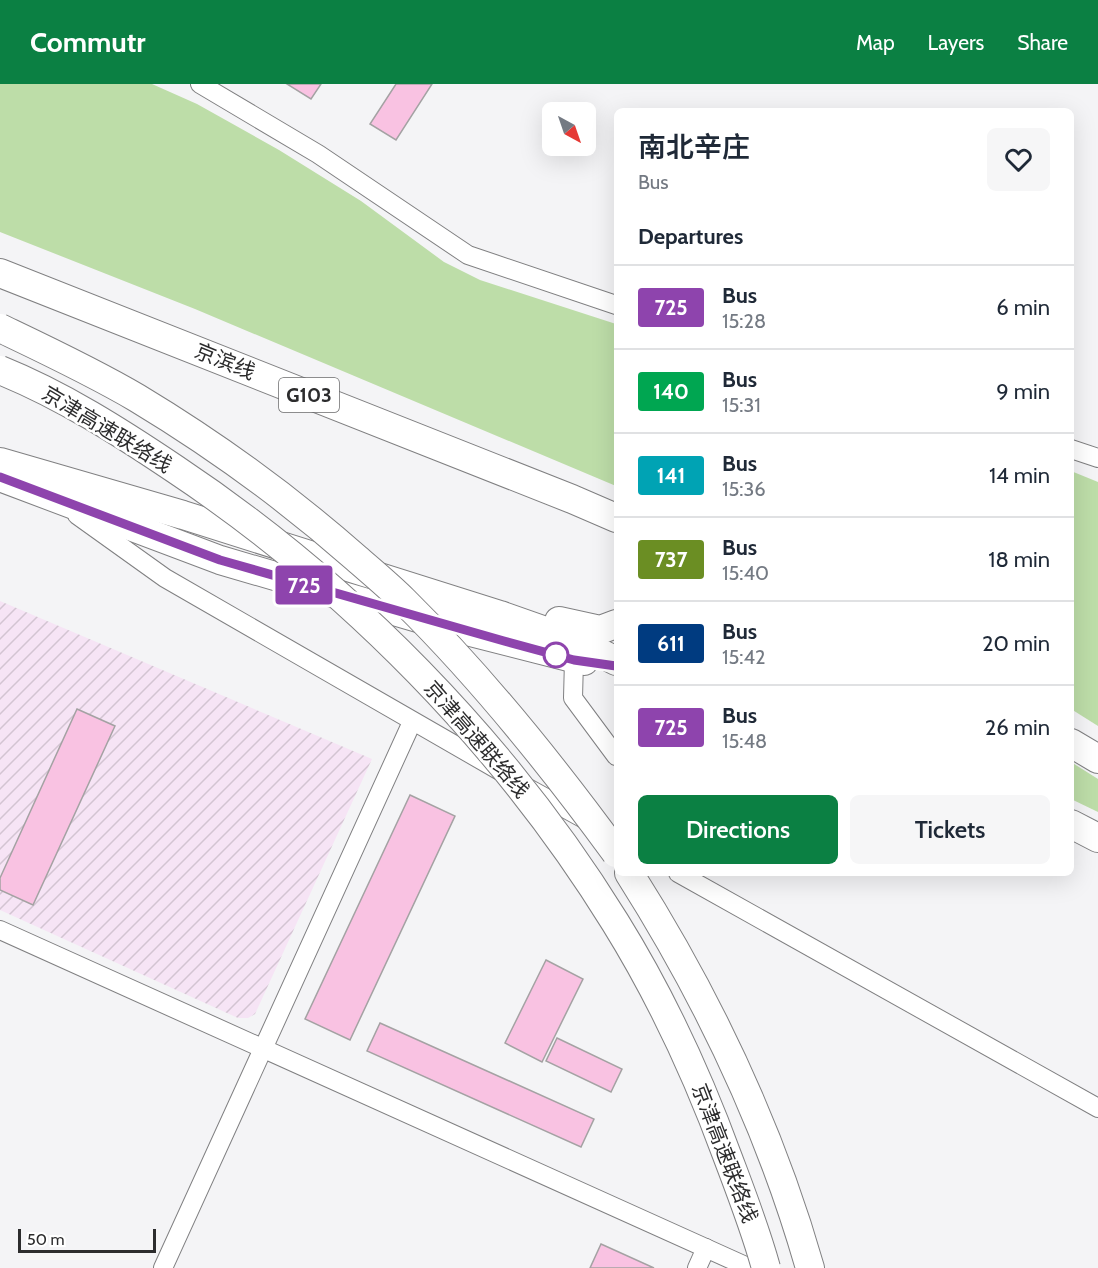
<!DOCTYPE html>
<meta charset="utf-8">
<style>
:root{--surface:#fff;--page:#f6f6f7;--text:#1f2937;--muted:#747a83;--line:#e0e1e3;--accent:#0b8043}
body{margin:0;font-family:Cabin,"Noto Sans SC",sans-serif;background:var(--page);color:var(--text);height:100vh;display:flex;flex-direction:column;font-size:22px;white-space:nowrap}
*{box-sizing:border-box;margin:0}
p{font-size:20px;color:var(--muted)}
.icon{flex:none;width:33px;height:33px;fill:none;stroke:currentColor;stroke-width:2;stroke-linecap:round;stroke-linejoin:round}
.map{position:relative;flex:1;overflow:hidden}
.panel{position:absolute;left:614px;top:24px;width:460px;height:768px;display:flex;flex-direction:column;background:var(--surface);border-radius:9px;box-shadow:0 6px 24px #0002}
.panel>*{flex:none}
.badge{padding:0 12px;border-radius:4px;font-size:21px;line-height:39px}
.needle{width:39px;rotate:140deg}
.buttons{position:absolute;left:542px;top:18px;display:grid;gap:12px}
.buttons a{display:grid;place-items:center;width:54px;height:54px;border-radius:9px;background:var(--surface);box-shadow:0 6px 24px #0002;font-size:30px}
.scale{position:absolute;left:18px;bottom:15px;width:138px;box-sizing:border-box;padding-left:6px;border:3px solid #2c2c2d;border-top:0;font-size:16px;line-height:21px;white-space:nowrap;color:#2c2c2d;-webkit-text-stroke:4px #fff;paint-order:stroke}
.map>.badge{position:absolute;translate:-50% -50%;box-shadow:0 0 0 3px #fff}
h2{padding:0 24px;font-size:22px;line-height:54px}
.round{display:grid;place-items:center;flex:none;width:63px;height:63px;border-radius:9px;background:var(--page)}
.summary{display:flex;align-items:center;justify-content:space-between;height:102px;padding:0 24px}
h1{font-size:28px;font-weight:600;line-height:45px}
.action{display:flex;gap:12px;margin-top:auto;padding:12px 24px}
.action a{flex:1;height:69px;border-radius:9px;background:var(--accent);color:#fff;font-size:24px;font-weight:600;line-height:69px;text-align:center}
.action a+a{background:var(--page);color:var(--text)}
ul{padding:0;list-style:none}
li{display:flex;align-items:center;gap:18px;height:84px;padding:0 24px;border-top:2px solid var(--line)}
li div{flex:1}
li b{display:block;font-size:22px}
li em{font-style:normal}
li .badge{min-width:66px;font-weight:700;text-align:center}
header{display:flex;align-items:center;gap:36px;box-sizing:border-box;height:84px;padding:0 30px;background:var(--accent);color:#fff}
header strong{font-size:28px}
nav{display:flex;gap:33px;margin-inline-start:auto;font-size:21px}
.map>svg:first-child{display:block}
.industrial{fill:url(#industrial-furrows)}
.green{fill:#bddda8}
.building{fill:#f9c2e2;stroke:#a4a2a3;stroke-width:1.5}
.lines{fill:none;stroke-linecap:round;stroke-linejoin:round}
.minor-casing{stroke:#808082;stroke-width:20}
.trunk-casing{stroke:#808082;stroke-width:30}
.minor{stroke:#fff;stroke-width:18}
.trunk{stroke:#fff;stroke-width:28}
.trunk-bridge-casing{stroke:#808082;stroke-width:30;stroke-linecap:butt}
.trunk-bridge{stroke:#fff;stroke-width:28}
.line-casing{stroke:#fff;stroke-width:14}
.line{stroke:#8e44ad;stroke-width:9}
.stop-dot{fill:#fff;stroke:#8e44ad;stroke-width:3}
.labels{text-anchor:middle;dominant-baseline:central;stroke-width:5;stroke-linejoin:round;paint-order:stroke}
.shield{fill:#fff;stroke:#6b6b6c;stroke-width:1.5}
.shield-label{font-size:20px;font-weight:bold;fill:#2c2c2d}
.street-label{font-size:21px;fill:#2c2c2d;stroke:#fff}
</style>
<header>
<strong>Commutr</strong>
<nav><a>Map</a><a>Layers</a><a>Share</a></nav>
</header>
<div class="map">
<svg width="1098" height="1184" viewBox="0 0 1098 1184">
<defs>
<pattern id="industrial-furrows" width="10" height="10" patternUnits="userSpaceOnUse" patternTransform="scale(1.5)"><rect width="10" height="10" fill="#f6e4f5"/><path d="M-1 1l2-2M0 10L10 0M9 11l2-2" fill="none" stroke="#d3c4d2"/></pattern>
</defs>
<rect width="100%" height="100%" fill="#f4f4f6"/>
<polygon class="industrial" points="0,517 372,675 255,930 248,934 238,934 0,826"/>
<g class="green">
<polygon points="0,0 152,0 197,20 279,66 361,117 444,178 480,196 616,240 616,402 195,225 0,148"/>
<polygon points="1071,387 1098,398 1098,642 1071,625"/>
<polygon points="1071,678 1098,695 1098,728 1071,715"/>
</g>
<g class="building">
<polygon points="287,0 321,0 311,15"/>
<polygon points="396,0 432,0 396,56 370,40"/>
<polygon points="77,625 115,642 33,821 0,806 0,794"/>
<polygon points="410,711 455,732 350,956 305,935"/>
<polygon points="546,876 583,895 542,978 505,959"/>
<polygon points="380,939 594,1035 581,1063 367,967"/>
<polygon points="557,954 622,985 611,1008 546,977"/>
<polygon points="601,1160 654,1184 590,1184"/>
</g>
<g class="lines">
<defs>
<g id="minor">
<polyline points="200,0 318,70 468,171 616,221"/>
<polyline points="1071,365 1098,374"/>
<polyline points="77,431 165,494 500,687"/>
<polyline points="574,576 573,614 616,672"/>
<polyline points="526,703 586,736"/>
<polyline points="678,789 1098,1024"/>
<polyline points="0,846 750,1184"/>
<polyline points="163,1184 412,638"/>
<polyline points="697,1184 706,1164"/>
</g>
<g id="trunk">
<polyline points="0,189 572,415 616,434"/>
<polyline points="0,378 183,431 500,531 585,561 616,577"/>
<polyline points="5,395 220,476 435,539 584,577"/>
<polyline points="559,537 600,546 616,540"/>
<polyline points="1071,659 1098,675"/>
<polyline points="1071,740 1098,754"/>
<path d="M629,789C707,912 770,1044 810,1184"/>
</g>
</defs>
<use href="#minor" class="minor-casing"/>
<use href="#trunk" class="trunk-casing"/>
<use href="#minor" class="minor"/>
<use href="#trunk" class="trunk"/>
<defs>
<g id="trunk-bridge">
<path d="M0,244C46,266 93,288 137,314C215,361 289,415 356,474C372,488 389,502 404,517C482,594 551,680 616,769"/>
<path d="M0,286C62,311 120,348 175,385C349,501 505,660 615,838C661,912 698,992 728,1074C742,1111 756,1147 766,1184"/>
</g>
</defs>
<use href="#trunk-bridge" class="trunk-bridge-casing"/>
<use href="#trunk-bridge" class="trunk-bridge"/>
</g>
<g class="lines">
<defs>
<polyline id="line" points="0,393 220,476 504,557 574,576 616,582"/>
</defs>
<use href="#line" class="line-casing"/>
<use href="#line" class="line"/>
</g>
<circle class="stop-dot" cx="556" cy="571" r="12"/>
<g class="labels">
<rect class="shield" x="279" y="294" width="60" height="34" rx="4.5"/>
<g class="shield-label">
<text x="309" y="311">G103</text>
</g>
<g class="street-label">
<text transform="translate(225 277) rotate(22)">京滨线</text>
<text transform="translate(107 345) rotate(31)">京津高速联络线</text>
<text transform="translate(477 655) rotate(49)">京津高速联络线</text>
<text transform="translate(725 1069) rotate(69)">京津高速联络线</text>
</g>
</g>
</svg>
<div class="buttons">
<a><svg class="needle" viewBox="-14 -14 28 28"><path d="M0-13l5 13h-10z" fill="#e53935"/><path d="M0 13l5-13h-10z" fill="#747a83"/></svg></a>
</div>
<div class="scale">50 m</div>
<b class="badge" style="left:304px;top:501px;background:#8e44ad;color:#fff">725</b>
<section class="panel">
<div class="summary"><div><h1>南北辛庄</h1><p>Bus</p></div><a class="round"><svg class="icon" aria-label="heart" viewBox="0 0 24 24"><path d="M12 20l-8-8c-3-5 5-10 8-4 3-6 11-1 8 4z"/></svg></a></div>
<h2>Departures</h2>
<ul>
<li><span class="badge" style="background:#8e44ad;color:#fff">725</span><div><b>Bus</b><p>15:28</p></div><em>6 min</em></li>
<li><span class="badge" style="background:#00a651;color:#fff">140</span><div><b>Bus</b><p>15:31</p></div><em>9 min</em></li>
<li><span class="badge" style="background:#00a3b4;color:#fff">141</span><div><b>Bus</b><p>15:36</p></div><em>14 min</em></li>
<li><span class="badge" style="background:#6b8e23;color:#fff">737</span><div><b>Bus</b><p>15:40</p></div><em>18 min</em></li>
<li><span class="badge" style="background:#003b80;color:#fff">611</span><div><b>Bus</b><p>15:42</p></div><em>20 min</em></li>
<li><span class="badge" style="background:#8e44ad;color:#fff">725</span><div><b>Bus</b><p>15:48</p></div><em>26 min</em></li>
</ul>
<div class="action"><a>Directions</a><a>Tickets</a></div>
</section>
</div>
